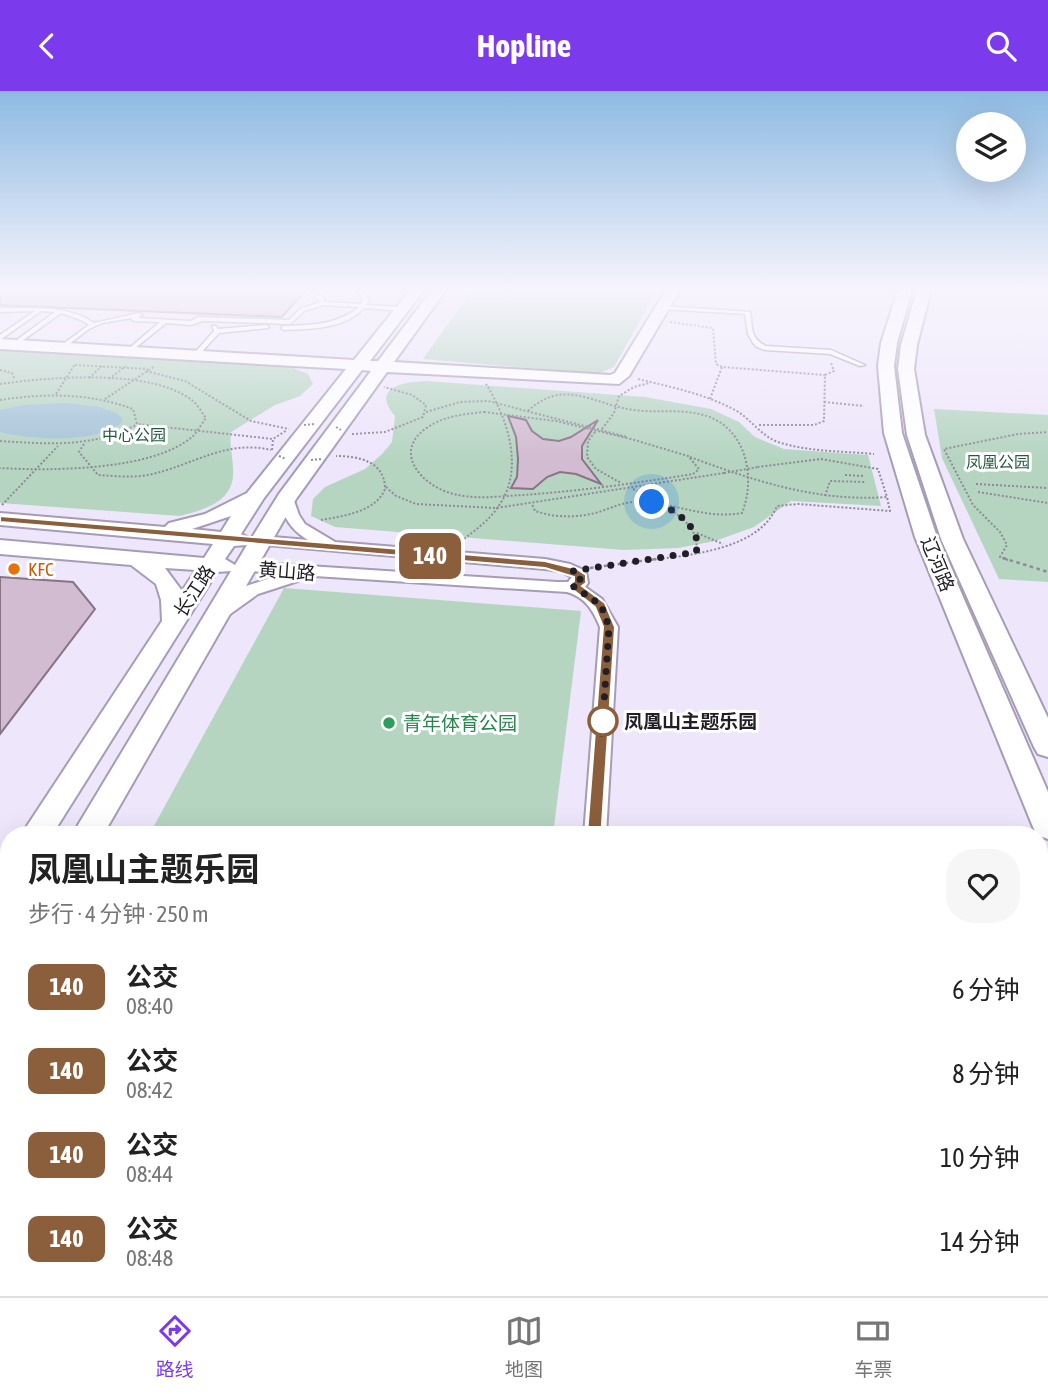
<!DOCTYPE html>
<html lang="zh">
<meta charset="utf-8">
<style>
:root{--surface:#fff;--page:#f6f6f6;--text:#222;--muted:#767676;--line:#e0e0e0;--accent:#7c3aed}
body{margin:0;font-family:"Asap Condensed","Noto Sans SC",sans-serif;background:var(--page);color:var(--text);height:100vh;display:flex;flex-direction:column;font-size:26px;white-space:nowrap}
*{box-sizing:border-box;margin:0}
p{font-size:23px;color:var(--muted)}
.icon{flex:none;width:38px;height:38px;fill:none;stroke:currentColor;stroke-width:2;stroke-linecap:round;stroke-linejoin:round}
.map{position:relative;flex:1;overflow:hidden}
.side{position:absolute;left:0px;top:735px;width:1048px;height:471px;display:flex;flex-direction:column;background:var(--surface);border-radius:28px 28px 0 0;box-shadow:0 7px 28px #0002}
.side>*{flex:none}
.badge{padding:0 14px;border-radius:10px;font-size:24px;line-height:46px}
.tools{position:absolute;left:956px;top:21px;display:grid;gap:14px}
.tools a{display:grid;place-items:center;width:70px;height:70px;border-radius:50%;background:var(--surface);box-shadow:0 7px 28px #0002;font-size:35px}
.you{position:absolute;width:35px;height:35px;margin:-18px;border:5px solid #fff;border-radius:50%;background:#1a73e8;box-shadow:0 0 0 10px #1a73e833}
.map>.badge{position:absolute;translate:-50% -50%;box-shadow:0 0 0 4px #fff}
.round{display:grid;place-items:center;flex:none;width:74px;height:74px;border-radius:28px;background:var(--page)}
.overview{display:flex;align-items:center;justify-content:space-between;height:119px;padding:0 28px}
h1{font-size:33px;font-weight:700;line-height:52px}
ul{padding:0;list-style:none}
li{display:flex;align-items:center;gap:21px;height:84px;padding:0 28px}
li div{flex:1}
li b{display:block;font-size:26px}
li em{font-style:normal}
li .badge{min-width:77px;font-weight:700;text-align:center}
header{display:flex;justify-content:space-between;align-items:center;height:91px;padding:0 28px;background:var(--accent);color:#fff;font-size:32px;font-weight:700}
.tabs{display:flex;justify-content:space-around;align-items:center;height:98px;border-top:2px solid var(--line);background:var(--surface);font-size:19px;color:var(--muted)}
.tabs a{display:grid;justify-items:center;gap:4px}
.tabs .selected{color:var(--accent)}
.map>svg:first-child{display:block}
.green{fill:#b5d5c1}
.water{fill:#a4c3d8}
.building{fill:#d2bcd1;stroke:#887486;stroke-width:2}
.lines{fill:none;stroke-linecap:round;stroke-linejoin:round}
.lane-casing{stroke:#a69cb5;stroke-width:3}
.street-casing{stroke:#a69cb5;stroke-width:4}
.secondary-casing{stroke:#a69cb5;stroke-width:4}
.path-far1{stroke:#8f8998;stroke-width:2;stroke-dasharray:2 2;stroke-linecap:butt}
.path{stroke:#8f8998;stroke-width:2.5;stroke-dasharray:3.5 3.5;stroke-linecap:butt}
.lane{fill:#fff;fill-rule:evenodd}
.street{fill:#fff;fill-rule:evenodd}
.secondary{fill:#fff;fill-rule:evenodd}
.path-bridge{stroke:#8f8998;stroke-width:2;stroke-dasharray:2 2;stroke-linecap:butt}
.line{fill:#8b5e3c;stroke:#fff;stroke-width:2}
.walk{stroke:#221e27;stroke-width:7;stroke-dasharray:0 12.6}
.food-dot{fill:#e8710a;stroke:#fff;stroke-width:2.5}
.stop-dot{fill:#fff;stroke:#8b5e3c;stroke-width:3.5}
.leisure-dot{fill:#2e9e5b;stroke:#fff;stroke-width:2.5}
.labels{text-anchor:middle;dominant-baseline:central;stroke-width:6;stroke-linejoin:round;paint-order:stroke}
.far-park-label{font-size:16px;fill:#235a3e;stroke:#fff}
.street-label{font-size:19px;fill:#221e27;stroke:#fff}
.food-label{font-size:19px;fill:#c56008;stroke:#fff;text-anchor:start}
.stop-label{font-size:19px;font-weight:bold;fill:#221e27;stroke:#fff;text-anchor:start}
.leisure-label{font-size:19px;fill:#27864d;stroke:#fff;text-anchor:start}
</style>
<header><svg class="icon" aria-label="back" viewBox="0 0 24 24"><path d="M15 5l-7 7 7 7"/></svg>Hopline<svg class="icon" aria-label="search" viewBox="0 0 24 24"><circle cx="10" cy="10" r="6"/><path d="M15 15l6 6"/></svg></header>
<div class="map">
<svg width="1048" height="1205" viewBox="0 0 1048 1205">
<rect width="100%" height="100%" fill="#eee6fb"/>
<g class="green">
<polygon points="472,199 657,199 614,276 597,283 423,268"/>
<path d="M0,258L291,276L308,283L313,293L300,305L275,314L231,341C229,356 234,369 233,385C231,412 202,419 180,425L0,412Z"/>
<path d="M426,290L645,306L711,318L739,331L755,346L784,358L868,364L881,415L791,410L754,436L715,450L678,457L624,459L335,436L311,425L313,408L325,396L365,378L382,363L392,351L395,325C370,296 404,291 426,290Z"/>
<polygon points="934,318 1048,324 1048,491 999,488 942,367"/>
<polygon points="284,497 581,520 553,744 149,744"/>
</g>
<path class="water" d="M66,312L99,316L115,321L122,327V331C97,353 31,349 0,341V319L23,314Z"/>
<g class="building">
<polygon points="0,199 306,199 282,226 0,214"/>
<polygon points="508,325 526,329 532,340 543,348 559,350 571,346 598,329 582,355 582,368 601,393 576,383 560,381 547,386 533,398 511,397 517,386 518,368 516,346"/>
<polygon points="0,486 73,491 95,518 0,643"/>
</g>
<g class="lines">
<defs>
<g id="lane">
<path d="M315,199H320L316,204L323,206L325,211L361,213L363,209L356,199H361L369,209L366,214L401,216L404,218L401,220L364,217C345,238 311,238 284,239L281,237L284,235C310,234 338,234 359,216L323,214L304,220L290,233L203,230L191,234L166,232L128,263L126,262V260L160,231L134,230L132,229V227L102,232L89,238L61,259L58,257L59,256L89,234L81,229L61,222L22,250H18V248L55,221L41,220L0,249V244L35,220L0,221V217C32,218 66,213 94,232L139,222L142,224L138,227L191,230L198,226L289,229L300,218L320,211L319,208L310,204Z"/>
<path d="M662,215L750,221C753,236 749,247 766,255L831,259L865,274L860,275L830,263L765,259L757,256L753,252L748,243L745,223L660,218L659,217Z"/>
<polygon points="266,234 269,236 268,237 219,242 197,266 192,265 214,240 212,235 216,235 218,238"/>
</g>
<path id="street" d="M286,403L293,407L299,424L305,433L335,451L545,468L570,473L586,480L588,492L585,496L602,508L618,536L606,744H584L600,536C593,519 585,506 567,501L299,484L298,490L258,503L226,526H214L211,522L246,495L283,483L239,479L237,476L239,473L245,471L557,491H568L572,486L560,480L545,478L255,453L253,450L255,447L261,445L308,449C291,439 283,426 279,407Z"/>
<g id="secondary">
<path d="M410,199H424L370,270H378L432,199H446L394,271L610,284L615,282L666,199H680L629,285L619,293L387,281L296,408L103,744H72L231,480L217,481L52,744H21L162,530L161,509L156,493L131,474L0,463V449L204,467L213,453L0,434V422L165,436L169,432L205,423L247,402L346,278L0,258V248L354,269ZM362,279L371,280L279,403L251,448L241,443L264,407ZM231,425L221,441L192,438ZM247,454L235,474L225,468L234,455ZM165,477L196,479L182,500Z"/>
<polygon points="898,199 912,199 897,252 894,275 902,342 937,446 1048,701 1048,748 1037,744 1033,736 915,446 884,342 878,275 881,252"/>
<polygon points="917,199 931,199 917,254 914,278 925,344 963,448 1048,627 1048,666 1038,663 1034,656 941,448 907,344 898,278 901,254"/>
<polygon points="9,772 9,810 0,813 0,775"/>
<polygon points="9,860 9,904 0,907 0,864"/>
<polygon points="0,1042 9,1043 9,1083 0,1082"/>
<polygon points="1040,1164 1048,1165 1048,1205 1032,1205 1024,1202 1022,1197 1040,1197"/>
</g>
</defs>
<use href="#lane" class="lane-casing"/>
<use href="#street" class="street-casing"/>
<use href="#secondary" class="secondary-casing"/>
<g class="path-far1">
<polyline points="670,231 713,237 716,273 722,276 825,284"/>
<polyline points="75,274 148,278"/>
<polyline points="0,279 12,282 15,289"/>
<polyline points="146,280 185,290 251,330 289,338"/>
<polyline points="89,287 102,275"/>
<polyline points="109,288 126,275"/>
<path d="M638,288C671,296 705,303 735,319C751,328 761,345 778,351C808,361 843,360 874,363"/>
<path d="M0,293C50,286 152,277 193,310C198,314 202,322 206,327C202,332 198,340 193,345C154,380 50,380 0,377"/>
<polyline points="56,303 75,273"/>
<polyline points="105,308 155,275"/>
<polyline points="710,308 722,276"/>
<path d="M0,309C46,302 89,302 133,318L137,333L273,348"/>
<polyline points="824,311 864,315"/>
<path d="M528,320C564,286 594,314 634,319C656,322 678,318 699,323C745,332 757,384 742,422C704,429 672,410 635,411C623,411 611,417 599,421C577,427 556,427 535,420L532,413"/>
<polyline points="426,321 460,311 488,310 627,346"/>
<path d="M484,321L556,330L631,348L688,365L699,378L693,383C637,392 580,400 523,404C501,405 476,409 454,403C423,396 390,361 428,336C444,325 465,323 484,321Z"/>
<polyline points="759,334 814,334 824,330 825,284 834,280 831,272"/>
<polyline points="602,338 614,322 619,305 634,296 649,292"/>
<polyline points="595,341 588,350 587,366 596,378 621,392"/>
<polyline points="352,343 385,341 423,326 426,314 412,304 384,296"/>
<path d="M0,350C48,353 92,357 136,334"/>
<path d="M84,353L79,361L98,384C114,385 132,387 148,384C192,375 225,348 271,359"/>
<polyline points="272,359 273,348 287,339"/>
<path d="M690,366C755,390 817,411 887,406L878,378L821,368L758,376"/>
<polyline points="845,384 864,385"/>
<polyline points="976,393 1048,397"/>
<polyline points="386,396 396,405 416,413 496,417 724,382"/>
<polyline points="633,398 658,411"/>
<polyline points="978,401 1048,412"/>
<polyline points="825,405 830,390 866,391"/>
<polyline points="2,414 58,355"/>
<path d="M664,414C681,426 700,438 696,461"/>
<path d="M321,429C343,425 376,421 385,398C385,370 358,365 336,365"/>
<polyline points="697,442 723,453"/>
<path d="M458,453C472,441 488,431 498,416C525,379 508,328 486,293"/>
<path d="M651,469C691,464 760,458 777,415L798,413L890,420L887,406"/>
<polyline points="1008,469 1000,466 1007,454 1000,441 973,414 944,358 1018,343 1048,341"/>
</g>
<g class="path">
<polyline points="1003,467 1048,481"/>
<polyline points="590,477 663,467"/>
</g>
<use href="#lane" class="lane"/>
<use href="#street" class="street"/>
<use href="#secondary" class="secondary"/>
<g class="path-bridge">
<polyline points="304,334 314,333"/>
<polyline points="336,336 341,339"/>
<polyline points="279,365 286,368"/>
<polyline points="311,369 321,368"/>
<polyline points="724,382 758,376"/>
</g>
</g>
<linearGradient id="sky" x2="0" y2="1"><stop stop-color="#8dbae2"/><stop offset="0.54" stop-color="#f7f4fd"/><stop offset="1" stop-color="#f7f4fd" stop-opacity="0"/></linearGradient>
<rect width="1048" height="368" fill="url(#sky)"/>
<polygon class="line" points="0,425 545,470 577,478 586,484 586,492 582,495 605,512 615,536 601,748 595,750 587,744 603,536 595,516 568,495 574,490 574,486 545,477 0,431"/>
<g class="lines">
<path class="walk" d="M603,630L602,643L609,536L601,514L573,495L580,492V484L573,480L696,461C704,438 672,415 652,411"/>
</g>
<circle class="food-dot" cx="14" cy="478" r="7"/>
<circle class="stop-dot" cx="603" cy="630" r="14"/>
<circle class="leisure-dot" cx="389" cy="632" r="7"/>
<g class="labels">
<g class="far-park-label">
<text x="134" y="344">中心公园</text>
<text x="998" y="371">凤凰公园</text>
</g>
<g class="street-label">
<text transform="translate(938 473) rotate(68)">辽河路</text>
<text transform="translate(287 480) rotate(4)">黄山路</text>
<text transform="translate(194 500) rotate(-57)">长江路</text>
</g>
<g class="food-label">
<text x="28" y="478">KFC</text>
</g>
<g class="stop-label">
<text x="624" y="630">凤凰山主题乐园</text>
</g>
<g class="leisure-label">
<text x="403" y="632">青年体育公园</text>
</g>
</g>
</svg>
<div class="tools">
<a><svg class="icon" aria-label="layers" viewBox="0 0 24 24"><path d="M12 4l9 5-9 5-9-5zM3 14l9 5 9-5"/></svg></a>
</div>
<div class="you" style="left:652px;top:411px"></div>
<b class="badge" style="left:430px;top:465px;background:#8b5e3c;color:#fff">140</b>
<section class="side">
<div class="overview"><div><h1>凤凰山主题乐园</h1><p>步行 · 4 分钟 · 250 m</p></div><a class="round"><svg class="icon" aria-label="heart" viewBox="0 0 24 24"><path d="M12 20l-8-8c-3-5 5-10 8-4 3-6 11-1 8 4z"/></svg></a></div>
<ul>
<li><span class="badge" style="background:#8b5e3c;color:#fff">140</span><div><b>公交</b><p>08:40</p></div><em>6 分钟</em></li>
<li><span class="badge" style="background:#8b5e3c;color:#fff">140</span><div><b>公交</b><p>08:42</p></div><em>8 分钟</em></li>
<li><span class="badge" style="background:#8b5e3c;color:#fff">140</span><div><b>公交</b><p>08:44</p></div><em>10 分钟</em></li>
<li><span class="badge" style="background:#8b5e3c;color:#fff">140</span><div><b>公交</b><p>08:48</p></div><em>14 分钟</em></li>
</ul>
</section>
</div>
<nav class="tabs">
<a class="selected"><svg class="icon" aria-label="directions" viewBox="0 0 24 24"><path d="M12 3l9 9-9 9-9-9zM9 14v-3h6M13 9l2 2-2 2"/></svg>路线</a>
<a><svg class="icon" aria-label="map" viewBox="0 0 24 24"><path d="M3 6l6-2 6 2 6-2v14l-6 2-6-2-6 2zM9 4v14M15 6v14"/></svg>地图</a>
<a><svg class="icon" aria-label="tickets" viewBox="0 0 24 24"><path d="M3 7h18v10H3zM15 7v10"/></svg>车票</a>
</nav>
